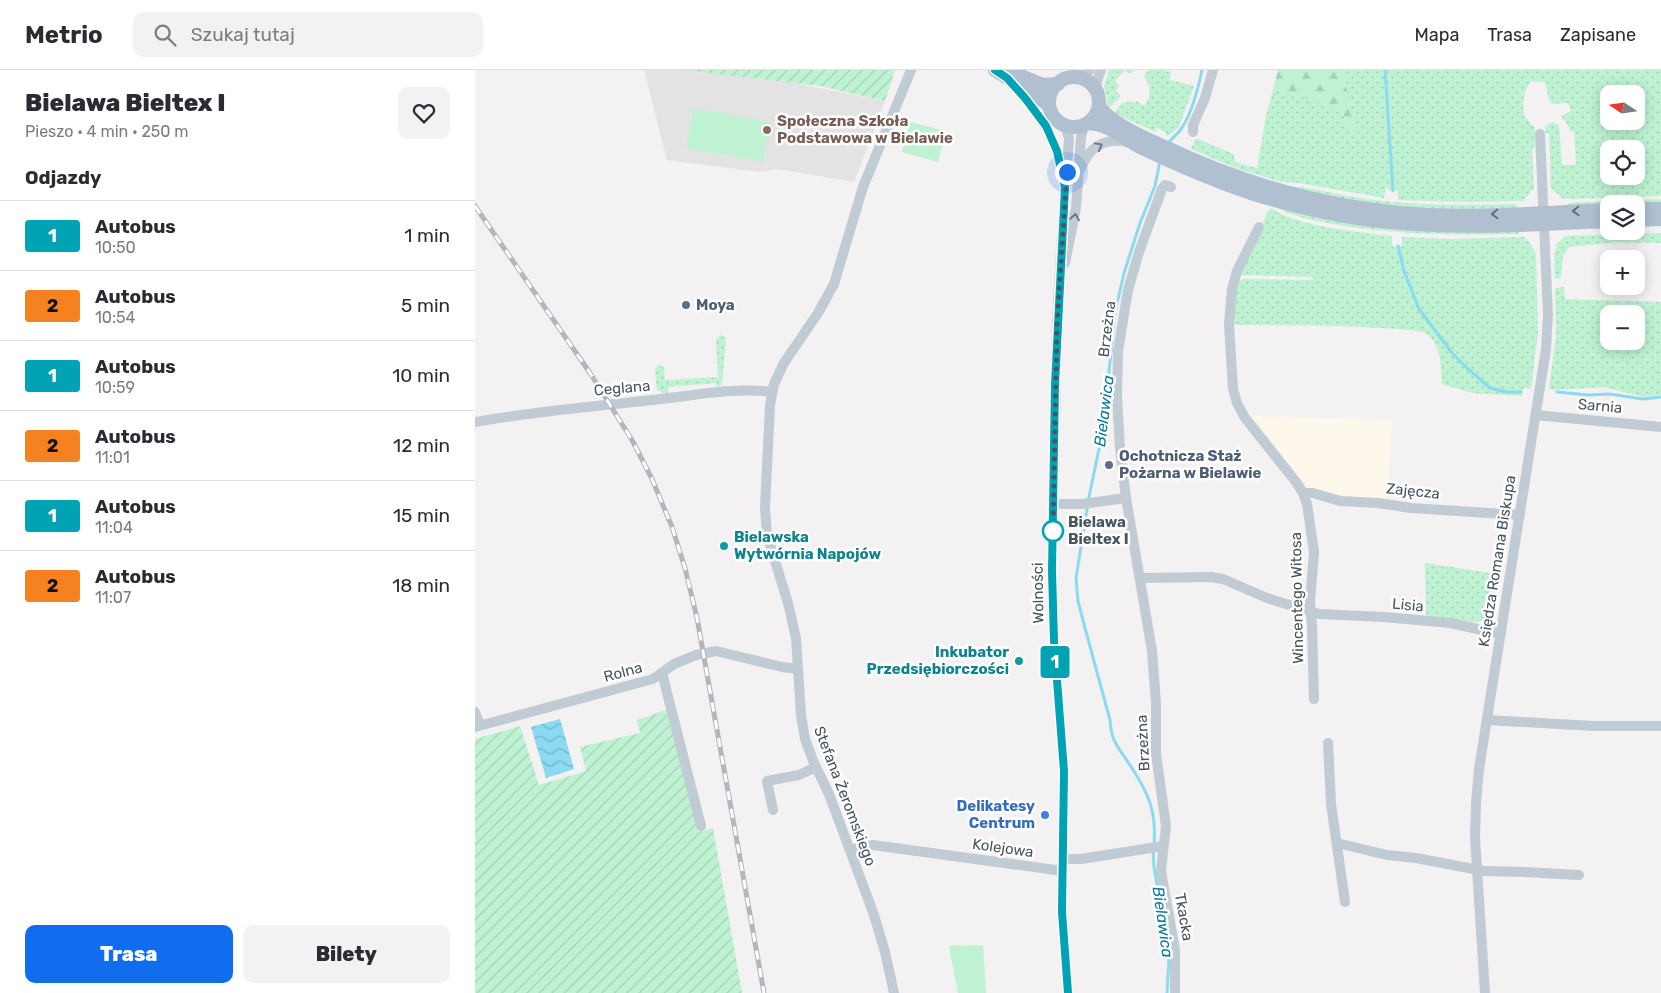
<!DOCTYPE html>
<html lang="pl">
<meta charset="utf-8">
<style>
:root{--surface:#fff;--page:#f2f2f3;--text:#2b2b33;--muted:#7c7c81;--line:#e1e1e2;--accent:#106eee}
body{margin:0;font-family:Rubik,sans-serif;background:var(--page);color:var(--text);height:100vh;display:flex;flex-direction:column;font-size:19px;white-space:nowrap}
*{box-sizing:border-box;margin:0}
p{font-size:16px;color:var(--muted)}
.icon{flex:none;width:28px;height:28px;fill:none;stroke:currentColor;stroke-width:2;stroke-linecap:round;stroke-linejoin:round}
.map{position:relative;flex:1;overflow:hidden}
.drawer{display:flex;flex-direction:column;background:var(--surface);width:475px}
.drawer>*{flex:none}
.badge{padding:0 10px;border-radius:4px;font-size:18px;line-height:32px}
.needle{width:32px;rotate:283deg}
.controls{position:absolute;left:1125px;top:15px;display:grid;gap:10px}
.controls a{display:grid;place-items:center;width:45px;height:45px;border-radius:10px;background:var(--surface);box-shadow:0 2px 12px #0003;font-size:25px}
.you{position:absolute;width:25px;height:25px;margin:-12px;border:4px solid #fff;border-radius:50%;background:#1a73e8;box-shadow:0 0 0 8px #1a73e833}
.map>.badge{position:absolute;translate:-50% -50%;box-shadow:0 0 0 2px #fff}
h2{padding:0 25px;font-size:19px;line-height:45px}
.round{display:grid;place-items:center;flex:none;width:52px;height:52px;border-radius:10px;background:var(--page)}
.head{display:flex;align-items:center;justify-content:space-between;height:85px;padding:0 25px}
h1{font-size:24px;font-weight:800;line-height:38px}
.primary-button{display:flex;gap:10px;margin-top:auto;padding:10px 25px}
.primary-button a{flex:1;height:58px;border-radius:10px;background:var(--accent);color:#fff;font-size:20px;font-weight:800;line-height:58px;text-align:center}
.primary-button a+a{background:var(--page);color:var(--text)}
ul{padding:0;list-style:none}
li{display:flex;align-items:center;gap:15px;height:70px;padding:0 25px;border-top:1px solid var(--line)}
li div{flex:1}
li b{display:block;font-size:19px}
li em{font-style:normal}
li .badge{min-width:55px;font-weight:700;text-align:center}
header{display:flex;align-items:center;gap:30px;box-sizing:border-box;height:70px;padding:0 25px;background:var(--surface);border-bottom:1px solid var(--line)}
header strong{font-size:24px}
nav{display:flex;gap:28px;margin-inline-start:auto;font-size:18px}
.search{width:350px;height:45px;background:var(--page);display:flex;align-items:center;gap:12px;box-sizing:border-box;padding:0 18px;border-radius:10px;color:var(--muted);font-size:19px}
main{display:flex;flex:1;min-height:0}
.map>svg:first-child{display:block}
.commercial{fill:#fdf8eb}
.education{fill:#e4e2e3}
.grass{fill:url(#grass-dots);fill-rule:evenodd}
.forest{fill:url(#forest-firs)}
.park{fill:#bef2d3}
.garden{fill:url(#garden-furrows)}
.water{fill:url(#water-waves)}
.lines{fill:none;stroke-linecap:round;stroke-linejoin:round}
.stream{stroke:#8adaf1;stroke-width:3}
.minor{stroke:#c1cbd3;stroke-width:10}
.major{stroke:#b0c0d1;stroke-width:14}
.rail-casing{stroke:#b3b6bc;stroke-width:5}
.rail{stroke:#fff;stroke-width:3;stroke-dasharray:9;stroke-linecap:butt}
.oneway{stroke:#6c7882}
.oneway2{stroke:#626f7c}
.line-casing{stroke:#fff;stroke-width:11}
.line{stroke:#00a3b4;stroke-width:8}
.walk{stroke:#485460;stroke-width:5;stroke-dasharray:0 9}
.education-dot{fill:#8d6e63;stroke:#fff;stroke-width:2}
.service-dot{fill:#5c6f8a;stroke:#fff;stroke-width:2}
.stop-dot{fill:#fff;stroke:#00a3b4;stroke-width:2.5}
.culture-dot{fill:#0f9aa8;stroke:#fff;stroke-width:2}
.shop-dot{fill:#3f7fe0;stroke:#fff;stroke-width:2}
.labels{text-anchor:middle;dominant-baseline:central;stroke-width:5;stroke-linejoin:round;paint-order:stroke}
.education-label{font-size:15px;font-weight:bold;fill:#785e54;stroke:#fff;text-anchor:start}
.service-label{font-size:15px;font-weight:bold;fill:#4e5e75;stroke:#fff;text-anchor:start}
.street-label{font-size:15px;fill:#485460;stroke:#fff}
.stop-label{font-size:15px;font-weight:bold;fill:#485460;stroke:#fff;text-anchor:start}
.culture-label{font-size:15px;font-weight:bold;fill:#0d838f;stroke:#fff;text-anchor:start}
.shop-label{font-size:15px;font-weight:bold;fill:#366cbe;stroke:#fff;text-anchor:end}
.water-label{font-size:16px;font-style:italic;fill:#077b9c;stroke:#fff}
</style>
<header>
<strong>Metrio</strong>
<div class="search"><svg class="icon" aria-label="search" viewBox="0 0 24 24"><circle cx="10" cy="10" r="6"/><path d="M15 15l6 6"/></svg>Szukaj tutaj</div>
<nav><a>Mapa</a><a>Trasa</a><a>Zapisane</a></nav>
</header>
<main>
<section class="drawer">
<div class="head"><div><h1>Bielawa Bieltex I</h1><p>Pieszo · 4 min · 250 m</p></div><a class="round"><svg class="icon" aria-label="heart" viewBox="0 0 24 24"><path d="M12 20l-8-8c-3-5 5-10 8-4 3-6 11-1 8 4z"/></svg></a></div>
<h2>Odjazdy</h2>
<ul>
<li><span class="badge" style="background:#00a3b4;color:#fff">1</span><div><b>Autobus</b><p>10:50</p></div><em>1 min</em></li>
<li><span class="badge" style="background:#f58220;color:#111">2</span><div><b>Autobus</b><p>10:54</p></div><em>5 min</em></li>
<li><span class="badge" style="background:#00a3b4;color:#fff">1</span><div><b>Autobus</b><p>10:59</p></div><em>10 min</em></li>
<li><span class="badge" style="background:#f58220;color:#111">2</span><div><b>Autobus</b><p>11:01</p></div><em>12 min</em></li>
<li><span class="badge" style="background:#00a3b4;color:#fff">1</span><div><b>Autobus</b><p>11:04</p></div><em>15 min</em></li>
<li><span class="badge" style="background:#f58220;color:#111">2</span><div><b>Autobus</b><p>11:07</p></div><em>18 min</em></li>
</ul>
<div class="primary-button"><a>Trasa</a><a>Bilety</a></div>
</section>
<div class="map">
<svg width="1186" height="923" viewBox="0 0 1186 923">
<defs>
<pattern id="grass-dots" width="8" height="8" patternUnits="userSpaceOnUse" patternTransform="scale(1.25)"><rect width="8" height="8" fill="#bef2d3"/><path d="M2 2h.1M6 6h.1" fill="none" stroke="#a5d1b8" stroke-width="1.8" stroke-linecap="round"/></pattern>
<pattern id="forest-firs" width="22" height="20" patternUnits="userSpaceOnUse" patternTransform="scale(1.25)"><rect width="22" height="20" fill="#bef2d3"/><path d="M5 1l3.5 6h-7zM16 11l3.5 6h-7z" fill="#a5d1b8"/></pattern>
<pattern id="garden-furrows" width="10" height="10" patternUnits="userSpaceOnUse" patternTransform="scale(1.25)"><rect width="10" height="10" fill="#bef2d3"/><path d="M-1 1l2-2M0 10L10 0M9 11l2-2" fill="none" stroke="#a5d1b8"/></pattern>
<pattern id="water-waves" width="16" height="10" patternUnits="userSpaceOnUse" patternTransform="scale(1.25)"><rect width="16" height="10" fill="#8adaf1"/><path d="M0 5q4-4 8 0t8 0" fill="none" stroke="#73b3c7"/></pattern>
</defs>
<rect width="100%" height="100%" fill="#f3f1f1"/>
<polygon class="commercial" points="778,346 917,350 912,429 869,426 847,423 835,417 822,404"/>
<polygon class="education" points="169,0 205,0 314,12 410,31 379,112 303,99 285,102 192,90"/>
<g class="grass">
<polygon points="634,0 660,0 655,4 650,0 640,11 644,16 641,21 646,26 634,38 629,16"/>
<path d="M674,0H687L696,2L695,10L719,16L704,57L692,67L691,63L682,58L680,62L639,43L646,34L656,31L660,33L662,31L669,36C677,26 676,17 669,6Z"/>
<path d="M867,0H1186V126L1088,129L1076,118L1074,63H1070V57L1077,52L1084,55L1087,95H1101L1099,61H1095L1093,55L1086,46L1096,41L1093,33L1077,34L1074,29L1070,12L1056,11L1050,21L1048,37L1050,47L1060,58V77L1057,78L1059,118L1048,131L985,132L923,130V121H914L913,117L911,118L909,128L824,113L807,112L763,99L716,79L720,69H723L759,84L760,92L782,98L791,46L798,20L819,24L864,40L868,43L876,65L882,64ZM1134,24H1161V51H1134ZM1134,79H1161V106H1134Z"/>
<path d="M807,116C835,116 863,125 891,129C941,136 991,135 1041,134L1043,139H953L897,135Z"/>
<polygon points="1186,129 1186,134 1134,134 1094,136 1093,133"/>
<path d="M795,138C802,141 808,146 816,148C848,159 884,162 917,166V176H927V167L976,169L1049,167L1057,175L1056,176L1061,183L1063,263L1056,319L1048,318L1047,326L997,323L967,314C966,297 967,277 952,264C943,255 782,255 757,255L761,213L767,209L838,210V207L765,205L767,195Z"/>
<path d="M802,138L1044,160V163L1043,164C982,165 923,165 864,155C842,151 821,148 802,138Z"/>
<polygon points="1186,163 1186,173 1142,172 1094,177 1088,186 1086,208 1080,209 1079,182 1080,182 1081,175 1090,166"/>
<path d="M1089,217L1090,229L1186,232V325L1169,327L1128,317L1082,320L1074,319L1081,266L1080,218ZM1134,244H1161V271H1134Z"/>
<polygon points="246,265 251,268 247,314 242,319 241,313 193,317 193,324 187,323 182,320 180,299 183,295 186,295 189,298 190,310 243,307 241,269"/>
<path d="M950,493L1022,504C1020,519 1020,551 1002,552L951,548Z"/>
</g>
<polygon class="forest" points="803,0 867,0 881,58 881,66 878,67 876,65 868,43 864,40 819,24 798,20"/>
<g class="park">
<polygon points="218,38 295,52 288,92 211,78"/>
<polygon points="435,52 471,61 463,92 427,82"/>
<polygon points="508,875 511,923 483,923 474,876"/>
</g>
<g class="garden">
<polygon points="208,0 420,0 410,31 345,16"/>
<polygon points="193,639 223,762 238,758 267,923 0,923 0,669 45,656 64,715 111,701 105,677 165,663 162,650"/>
</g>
<polygon class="water" points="85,649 99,699 71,708 56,657"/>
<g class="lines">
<g class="stream">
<polyline points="910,0 918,121"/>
<path d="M693,74C697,67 704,64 708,56C718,40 723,19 727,0"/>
<polyline points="923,176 929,201 944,239 977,283 991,297 1015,318 1031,322 1046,322"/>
<polyline points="1082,322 1113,325 1134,324 1168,329 1186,327"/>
<path d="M679,772C682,739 671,719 653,692C642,676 636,670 635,650L610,558L603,531L601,508L614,427L628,360L640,243L649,203L665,153L680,116L685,91"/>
<polyline points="678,781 679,797 694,888 692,923"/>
</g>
<g class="minor">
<polyline points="603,8 615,0"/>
<path d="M541,17C565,42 581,70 588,104"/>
<polyline points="621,21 622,11 626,0"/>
<polyline points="590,56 594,68 587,163 582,254 577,501 579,571 589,701 587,842 593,923"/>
<polyline points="718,62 718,55 730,28 738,0"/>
<path d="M606,98C615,76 630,67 653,72"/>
<polyline points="696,117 690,115 687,119 664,182 653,220 643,281 642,327 645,379 651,428 677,581 681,633 681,684 691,756 686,801 700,880 700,923"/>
<polyline points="784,157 762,201 757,219 754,254 758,319 762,333 770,348 821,412 828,423 832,434 839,482 835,532 837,555 839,629"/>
<polyline points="590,193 601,138 606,67 609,55"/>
<polyline points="1061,345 1186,357"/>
<path d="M0,352C62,341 124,336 186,329C222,325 261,317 297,322"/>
<polyline points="828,423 838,423 865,431 903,433 936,438 1045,445"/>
<polyline points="579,434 607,434 651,428"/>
<polyline points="665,508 736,507 748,509 792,528 844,544 909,547 975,553 1026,564"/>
<polyline points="187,603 226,756"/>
<polyline points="0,642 5,655"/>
<polyline points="1012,650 1118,656 1186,656"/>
<polyline points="0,657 178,609 199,594 221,585 241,581 307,597 323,599"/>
<polyline points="853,673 856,734 870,832"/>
<polyline points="298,740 292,711 324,705 341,697"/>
<polyline points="862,773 912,785 941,788 1009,801 1050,802 1104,805"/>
<polyline points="375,780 398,775 588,801"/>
<polyline points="588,789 606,789 688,776"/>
<polyline points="419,923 410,882 399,845 354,724 339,693 330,669 326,645 321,568 313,533 292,465 290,438 295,335 299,314 309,293 343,243 359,214 388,117 436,0"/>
<polyline points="1010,923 1000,767 1001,733 1004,699 1071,279 1073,245 1065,64"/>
</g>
<g class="major">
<polyline points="520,0 569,31 574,36"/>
<polyline points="531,0 568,15 583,14"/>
<circle cx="599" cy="32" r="25"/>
<path d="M624,36C635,54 674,70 694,79C775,117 862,140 952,145C1013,148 1073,142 1134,140"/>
<path d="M613,53C634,54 649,69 667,78C703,95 739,111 776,123C830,140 884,151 940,154C1005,158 1069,154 1134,151"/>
<polyline points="1161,139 1186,139"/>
<polyline points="1161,150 1186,149"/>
</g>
<defs>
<polyline id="rail" points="0,136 115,303 157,370 177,409 197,457 210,498 222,548 289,923"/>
</defs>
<use href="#rail" class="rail-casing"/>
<use href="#rail" class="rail"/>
</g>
<defs><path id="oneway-chevron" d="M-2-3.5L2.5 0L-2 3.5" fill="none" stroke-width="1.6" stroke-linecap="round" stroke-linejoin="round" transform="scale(1.25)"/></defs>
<g class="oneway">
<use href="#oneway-chevron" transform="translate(624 76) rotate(-29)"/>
<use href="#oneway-chevron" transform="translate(600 147) rotate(-81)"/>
</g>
<g class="oneway2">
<use href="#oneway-chevron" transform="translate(1101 141) rotate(178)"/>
<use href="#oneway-chevron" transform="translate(1020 144) rotate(178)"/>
</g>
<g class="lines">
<defs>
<polyline id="line" points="520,0 532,8 550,28 571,56 582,81 590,117 580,315 577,501 579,571 589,701 587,842 593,923"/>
</defs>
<use href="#line" class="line-casing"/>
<use href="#line" class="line"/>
<polyline class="walk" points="578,461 582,254 592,102"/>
</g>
<circle class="education-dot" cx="292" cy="60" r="5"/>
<g class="service-dot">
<circle cx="211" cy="235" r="5"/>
<circle cx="634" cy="395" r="5"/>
</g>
<circle class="stop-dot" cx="578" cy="461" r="10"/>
<g class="culture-dot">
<circle cx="249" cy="476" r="5"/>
<circle cx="544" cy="591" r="5"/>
</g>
<circle class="shop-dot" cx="570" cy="745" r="5"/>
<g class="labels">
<g class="education-label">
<text x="302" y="51">Społeczna Szkoła<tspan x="302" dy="17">Podstawowa w Bielawie</tspan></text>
</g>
<g class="service-label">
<text x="221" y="235">Moya</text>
<text x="644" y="386">Ochotnicza Staż<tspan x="644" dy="17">Pożarna w Bielawie</tspan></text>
</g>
<g class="street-label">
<text transform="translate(632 259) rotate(-83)">Brzeżna</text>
<text transform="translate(147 318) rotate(-5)">Ceglana</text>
<text transform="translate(1125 336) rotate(5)">Sarnia</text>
<text transform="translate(938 421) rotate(6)">Zajęcza</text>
<text transform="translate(1022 491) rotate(-81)">Księdza Romana Biskupa</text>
<text transform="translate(563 523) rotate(-91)">Wolności</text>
<text transform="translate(822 528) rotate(-91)">Wincentego Witosa</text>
<text transform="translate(933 535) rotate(5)">Lisia</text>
<text transform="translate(148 602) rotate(-15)">Rolna</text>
<text transform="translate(668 673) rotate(-93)">Brzeżna</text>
<text transform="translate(370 726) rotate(69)">Stefana Żeromskiego</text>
<text transform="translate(528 778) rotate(8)">Kolejowa</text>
<text transform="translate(709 847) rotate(80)">Tkacka</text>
</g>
<g class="stop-label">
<text x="593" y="452">Bielawa<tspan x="593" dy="17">Bieltex I</tspan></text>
</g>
<g class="culture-label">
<text x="259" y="467">Bielawska<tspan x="259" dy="17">Wytwórnia Napojów</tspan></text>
<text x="534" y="582" text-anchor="end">Inkubator<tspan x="534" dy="17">Przedsiębiorczości</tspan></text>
</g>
<g class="shop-label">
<text x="560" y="736">Delikatesy<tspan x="560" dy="17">Centrum</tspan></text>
</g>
<g class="water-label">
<text transform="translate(629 341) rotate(-83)">Bielawica</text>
<text transform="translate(688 852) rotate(82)">Bielawica</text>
</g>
</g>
</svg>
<div class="controls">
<a><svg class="needle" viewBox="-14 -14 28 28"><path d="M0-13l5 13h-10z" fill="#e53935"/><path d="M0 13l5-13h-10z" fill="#7c7c81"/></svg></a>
<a><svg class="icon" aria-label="locate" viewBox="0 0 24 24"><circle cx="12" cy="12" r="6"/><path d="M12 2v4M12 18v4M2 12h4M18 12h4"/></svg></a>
<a><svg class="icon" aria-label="layers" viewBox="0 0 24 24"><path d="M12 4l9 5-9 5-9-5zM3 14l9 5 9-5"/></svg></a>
<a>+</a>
<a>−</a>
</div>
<div class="you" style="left:592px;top:102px"></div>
<b class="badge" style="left:580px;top:592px;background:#00a3b4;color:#fff">1</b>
</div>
</main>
